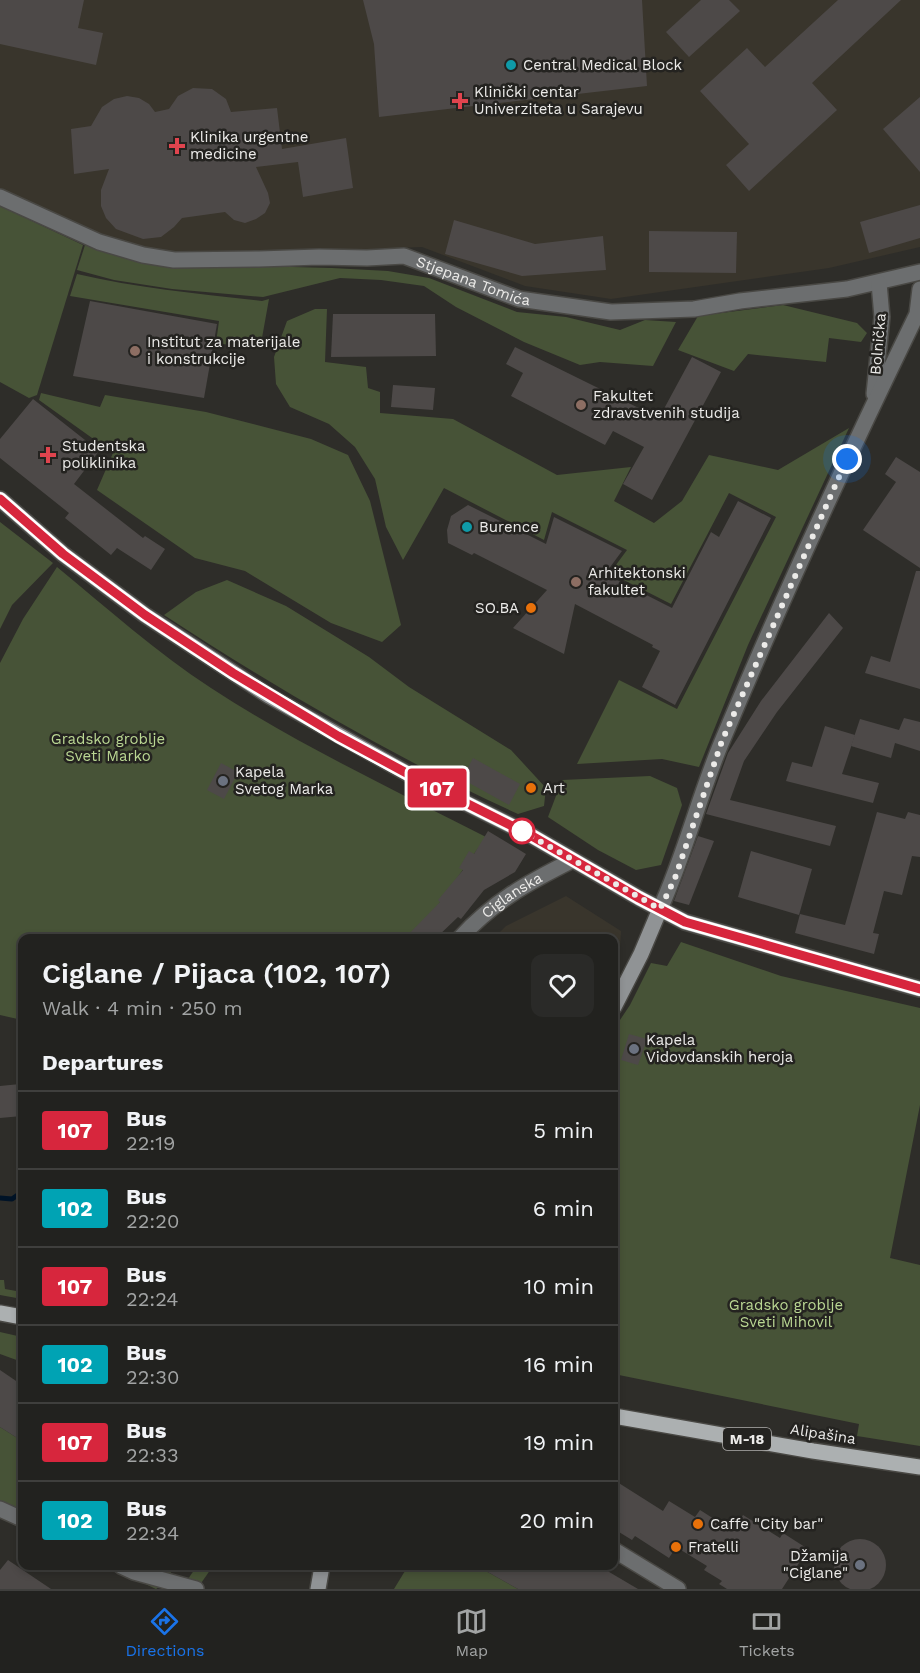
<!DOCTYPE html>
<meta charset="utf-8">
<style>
:root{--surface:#22221f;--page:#2a2a28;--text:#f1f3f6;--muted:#a2a4a4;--line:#3f3f3d;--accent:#1a73e8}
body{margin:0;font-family:"Work Sans",sans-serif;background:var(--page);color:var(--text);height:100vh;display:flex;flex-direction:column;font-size:22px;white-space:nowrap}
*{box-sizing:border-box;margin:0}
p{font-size:20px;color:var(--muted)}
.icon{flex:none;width:33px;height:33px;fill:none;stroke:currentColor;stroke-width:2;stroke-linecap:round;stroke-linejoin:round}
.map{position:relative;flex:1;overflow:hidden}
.side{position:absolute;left:18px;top:934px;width:600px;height:636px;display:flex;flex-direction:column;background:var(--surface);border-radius:12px;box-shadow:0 3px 9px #0003,0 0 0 2px var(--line)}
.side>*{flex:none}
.badge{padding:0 12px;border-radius:4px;font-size:21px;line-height:39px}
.you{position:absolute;width:30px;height:30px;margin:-15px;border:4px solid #fff;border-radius:50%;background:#1a73e8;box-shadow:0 0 0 9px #1a73e833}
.map>.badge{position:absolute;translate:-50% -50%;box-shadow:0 0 0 3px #fff}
h2{padding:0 24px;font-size:22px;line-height:54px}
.round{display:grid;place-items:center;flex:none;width:63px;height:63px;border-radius:12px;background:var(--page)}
.headline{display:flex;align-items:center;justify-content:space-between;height:102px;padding:0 24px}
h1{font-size:28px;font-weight:600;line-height:45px}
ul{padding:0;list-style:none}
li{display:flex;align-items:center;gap:18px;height:78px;padding:0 24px;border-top:2px solid var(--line)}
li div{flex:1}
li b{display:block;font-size:22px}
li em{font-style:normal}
li .badge{min-width:66px;font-weight:700;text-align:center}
.tab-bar{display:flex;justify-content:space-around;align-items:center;height:84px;border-top:2px solid var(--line);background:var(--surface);font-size:16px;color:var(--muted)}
.tab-bar a{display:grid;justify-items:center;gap:3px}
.tab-bar .selected{color:var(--accent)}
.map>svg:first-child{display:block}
.built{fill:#39352c}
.green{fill:#475337}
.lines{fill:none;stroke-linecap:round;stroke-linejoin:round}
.stream{stroke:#001327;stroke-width:5}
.building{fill:#4d4948}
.street-casing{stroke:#494844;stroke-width:18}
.secondary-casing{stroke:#494844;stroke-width:18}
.primary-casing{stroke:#494844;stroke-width:18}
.street{stroke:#6c6e6f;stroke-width:15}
.secondary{stroke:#909395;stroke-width:15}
.primary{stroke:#acb0b1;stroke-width:15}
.line-casing{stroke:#fff;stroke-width:14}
.line{stroke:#d7263d;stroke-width:9}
.walk{stroke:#ecebe9;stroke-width:6;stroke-dasharray:0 10.8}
.culture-dot{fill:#0f9aa8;stroke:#242320;stroke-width:2}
.health-dot{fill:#e0444e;stroke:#242320;stroke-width:2}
.education-dot{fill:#8d6e63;stroke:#242320;stroke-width:2}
.food-dot{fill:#e8710a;stroke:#242320;stroke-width:2}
.worship-dot{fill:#6b7280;stroke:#242320;stroke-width:2}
.stop-dot{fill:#fff;stroke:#d7263d;stroke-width:3}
.labels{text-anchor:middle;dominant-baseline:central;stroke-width:5;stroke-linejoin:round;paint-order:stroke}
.shield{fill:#242320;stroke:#b0afad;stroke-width:1.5}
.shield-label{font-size:14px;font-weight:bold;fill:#ecebe9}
.poi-label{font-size:15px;fill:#ecebe9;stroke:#242320;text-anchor:start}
.street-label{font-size:15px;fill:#ecebe9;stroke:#242320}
.park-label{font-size:15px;fill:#bad793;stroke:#242320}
</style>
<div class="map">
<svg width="920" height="1589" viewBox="0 0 920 1589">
<rect width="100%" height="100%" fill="#2e2d29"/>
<g class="built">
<polygon points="0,0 920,0 920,247 829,268 611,299 525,286 422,247 159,258 0,203"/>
<polygon points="566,896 621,931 618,978 614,986 614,939 493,939 506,926"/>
</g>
<g class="green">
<polygon points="0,206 83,245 37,395 29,398 0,382"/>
<polygon points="85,245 121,257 170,264 332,268 388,271 429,278 517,312 566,317 620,330 645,320 676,322 653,366 600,362 580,365 524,342 456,307 424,286 381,280 340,278 263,297 172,289 114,280 77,270"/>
<path d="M77,274C138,288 199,294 262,301L269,299L260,349L216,343L219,321L70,296Z"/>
<polygon points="783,305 857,323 867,333 861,342 829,338 826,362 748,354 734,371 678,350 698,316"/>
<polygon points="315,309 327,309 325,362 366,367 368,388 380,392 380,413 453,419 557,475 631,467 614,501 654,523 682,501 709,455 778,470 849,428 748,645 699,767 662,759 577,764 619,680 677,709 776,517 729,493 671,604 610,573 627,550 552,512 544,540 444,488 403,560 386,527 375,479 355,447 329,424 290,407 276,384 274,357 287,321"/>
<polygon points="41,393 100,407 105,395 206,412 311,439 348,455 370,501 401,625 382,642 331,623 245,571 195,558 97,490 113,453 39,400"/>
<polygon points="0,522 53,563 12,605 0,629"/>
<path d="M57,567C107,608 156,652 211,688C297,744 394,790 486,837L414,939H22V1020L0,1015V663L23,619Z"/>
<path d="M227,580L286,606L369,657L409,687L511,750L546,788L544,806L518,814C395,758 277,689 164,615L196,592Z"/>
<polygon points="650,776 677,788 682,805 661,865 636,870 598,850 548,817 562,780"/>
<polygon points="681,942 781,976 920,1008 920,1105 890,1258 920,1265 920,1446 857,1436 859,1424 614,1374 614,1029 630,1005 651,963 667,966"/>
<polygon points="0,1280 4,1280 5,1289 22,1292 22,1299 0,1295"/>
<polygon points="0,1332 22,1337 22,1362 0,1354"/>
<polygon points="0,1427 22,1441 22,1525 0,1514"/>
<polygon points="107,1566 175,1566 165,1582 156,1589"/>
<polygon points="197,1566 213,1566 197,1589 181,1589"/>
<polygon points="408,1566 477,1566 518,1589 394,1589"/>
</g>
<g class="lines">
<polyline class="stream" points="0,1198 12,1199 22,1192"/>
</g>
<g class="building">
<polygon points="0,0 84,0 78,28 103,33 96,65 0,44"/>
<polygon points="363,0 642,0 647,86 379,117 374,44"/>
<polygon points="701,0 729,0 740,11 689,57 666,32"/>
<polygon points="838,0 901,0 812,83 837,110 749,191 726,165 749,144 700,91 747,48 765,67"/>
<polygon points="193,88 212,89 226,99 231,112 277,108 282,149 346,138 353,188 303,197 298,162 256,167 268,193 270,203 265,213 256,219 245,223 234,220 225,212 182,218 174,227 161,237 143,239 116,229 106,218 101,206 101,190 109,169 74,174 71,129 91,126 102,107 114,99 127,96 139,98 149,104 155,112 169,109 178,96"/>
<polygon points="920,97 920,172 883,129"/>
<polygon points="920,205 920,238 869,253 860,222"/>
<polygon points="454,220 535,244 603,236 606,270 522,276 445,254"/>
<polygon points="649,231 737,232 736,273 649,272"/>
<polygon points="90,301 217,324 204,398 73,376"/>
<polygon points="333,314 435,314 436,356 331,357"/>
<polygon points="515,347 659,418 692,357 721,372 652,500 623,484 644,447 613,431 605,445 511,396 523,373 506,364"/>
<polygon points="393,385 435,388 433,410 391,407"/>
<polygon points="33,399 99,451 74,484 143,538 145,536 165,549 151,570 117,548 111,555 65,518 69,513 0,458 0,439"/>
<polygon points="896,457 920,472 920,568 863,530 896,482 885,474"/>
<polygon points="738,501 771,518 675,705 642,687 660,651 652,647 653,645 575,604 564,654 513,628 547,590 474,553 472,555 448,543 447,530 451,516 468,505 546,544 554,517 622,551 605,574 672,608 711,532 719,537"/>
<polygon points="916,571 920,571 920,689 865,673 871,656 890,662"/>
<polygon points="829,613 843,628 777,712 744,761 730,800 836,826 830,846 706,814 728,753 761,701"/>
<polygon points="904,718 920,722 920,751 895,743 891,758 851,746 860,719 899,730"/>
<polygon points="825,726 855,735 842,774 879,783 873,803 786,781 792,762 812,767"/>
<polygon points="473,758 520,784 509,805 462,779"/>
<polygon points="221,763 238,772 224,799 207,790"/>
<polygon points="877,812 905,819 908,812 920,815 920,857 912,856 902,895 884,891 873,933 879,934 874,954 795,933 800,914 845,925"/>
<polygon points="488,831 526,854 515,872 484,890 461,919 458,917 435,939 404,939 440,902 438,900 463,870 459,868 469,851 474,854"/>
<polygon points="698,836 714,841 689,905 674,901"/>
<polygon points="751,851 812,869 799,915 738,897"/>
<polygon points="629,1034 647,1039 638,1065 621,1060"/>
<polygon points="20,1084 22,1116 0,1118 0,1086"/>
<polygon points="0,1370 22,1385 22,1441 0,1427"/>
<polygon points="614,1480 663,1511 669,1501 695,1517 700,1510 733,1531 743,1515 780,1538 783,1533 808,1549 782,1589 727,1589 719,1584 722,1581 704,1570 707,1566 676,1547 669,1558 635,1536 632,1540 614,1529"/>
<circle cx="860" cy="1565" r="26"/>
<polygon points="8,1560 51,1589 0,1589 0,1570"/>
<polygon points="477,1566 599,1566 638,1589 518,1589"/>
</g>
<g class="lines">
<defs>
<g id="street">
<path id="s1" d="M0,197L99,242L143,255L174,260L259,259L319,257L367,258L404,256L519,299L611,312L694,309L740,301L847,289L920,272"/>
<polyline points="874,394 882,317 879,283"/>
<path d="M660,909C685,855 699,795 723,739C783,596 849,454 917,314L920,289"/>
<path id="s2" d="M459,939C494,901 527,883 573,860"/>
<polyline points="0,1509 22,1519"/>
<polyline points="614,1550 678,1589"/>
<polyline points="121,1566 134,1572 196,1589"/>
</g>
<g id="secondary">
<polyline points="0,499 63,554 145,615 269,696 412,776 532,836 639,898 685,922 920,989"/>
<polyline points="614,1007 641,954 660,909"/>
<polyline points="318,1589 322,1566"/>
</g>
<g id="primary">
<polyline points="0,1313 22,1317"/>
<polyline points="614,1416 813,1451 920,1467"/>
</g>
</defs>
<use href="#street" class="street-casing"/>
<use href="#secondary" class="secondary-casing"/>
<use href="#primary" class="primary-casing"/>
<use href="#street" class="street"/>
<use href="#secondary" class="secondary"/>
<use href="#primary" class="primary"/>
</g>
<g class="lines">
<defs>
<polyline id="line" points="0,499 63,554 145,615 233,673 338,736 412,776 532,836 639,898 685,922 920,989"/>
</defs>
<use href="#line" class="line-casing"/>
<use href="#line" class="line"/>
<polyline class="walk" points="522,831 660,909 675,878 722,741 847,459"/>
</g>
<g class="culture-dot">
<circle cx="511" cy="65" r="6"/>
<circle cx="467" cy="527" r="6"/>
</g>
<g class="health-dot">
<path d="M457 92h6v6h6v6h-6v6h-6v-6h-6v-6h6z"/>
<path d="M174 137h6v6h6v6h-6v6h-6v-6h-6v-6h6z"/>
<path d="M45 446h6v6h6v6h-6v6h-6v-6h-6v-6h6z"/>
</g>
<g class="education-dot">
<circle cx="135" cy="351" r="6"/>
<circle cx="581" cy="405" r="6"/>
<circle cx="576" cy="582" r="6"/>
</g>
<g class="food-dot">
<circle cx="531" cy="608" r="6"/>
<circle cx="531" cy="788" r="6"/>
<circle cx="698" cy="1524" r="6"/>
<circle cx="676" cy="1547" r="6"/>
</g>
<g class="worship-dot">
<circle cx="223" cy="781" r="6"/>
<circle cx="634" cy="1049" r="6"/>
<circle cx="860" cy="1565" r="6"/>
</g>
<circle class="stop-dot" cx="522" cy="831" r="12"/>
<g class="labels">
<rect class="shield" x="723" y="1428" width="48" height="22" rx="4.5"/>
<g class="shield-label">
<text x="747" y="1439">M-18</text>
</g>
<g class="poi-label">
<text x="523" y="65">Central Medical Block</text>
<text x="474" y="92">Klinički centar<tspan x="474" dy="17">Univerziteta u Sarajevu</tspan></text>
<text x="190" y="137">Klinika urgentne<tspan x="190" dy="17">medicine</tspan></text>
<text x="147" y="342">Institut za materijale<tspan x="147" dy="17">i konstrukcije</tspan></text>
<text x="593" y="396">Fakultet<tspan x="593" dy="17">zdravstvenih studija</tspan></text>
<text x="62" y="446">Studentska<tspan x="62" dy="17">poliklinika</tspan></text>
<text x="479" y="527">Burence</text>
<text x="588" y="573">Arhitektonski<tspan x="588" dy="17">fakultet</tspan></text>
<text x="519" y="608" text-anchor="end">SO.BA</text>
<text x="235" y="772">Kapela<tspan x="235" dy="17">Svetog Marka</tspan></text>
<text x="543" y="788">Art</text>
<text x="646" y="1040">Kapela<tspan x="646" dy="17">Vidovdanskih heroja</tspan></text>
<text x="710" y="1524">Caffe "City bar"</text>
<text x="688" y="1547">Fratelli</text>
<text x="848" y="1556" text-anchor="end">Džamija<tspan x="848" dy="17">"Ciglane"</tspan></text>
</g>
<g class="street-label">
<text stroke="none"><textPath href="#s1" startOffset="490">Stjepana Tomića</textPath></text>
<text transform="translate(878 344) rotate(-85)">Bolnička</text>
<text stroke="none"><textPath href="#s2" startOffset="69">Ciglanska</textPath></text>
<text transform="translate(823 1434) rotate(9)">Alipašina</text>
</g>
<g class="park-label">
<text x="108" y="739">Gradsko groblje<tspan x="108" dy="17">Sveti Marko</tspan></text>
<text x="786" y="1305">Gradsko groblje<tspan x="786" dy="17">Sveti Mihovil</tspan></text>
</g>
</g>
</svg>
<div class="you" style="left:847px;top:459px"></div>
<b class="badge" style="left:437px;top:788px;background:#d7263d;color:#fff">107</b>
<section class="side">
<div class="headline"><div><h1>Ciglane / Pijaca (102, 107)</h1><p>Walk · 4 min · 250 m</p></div><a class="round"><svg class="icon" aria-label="heart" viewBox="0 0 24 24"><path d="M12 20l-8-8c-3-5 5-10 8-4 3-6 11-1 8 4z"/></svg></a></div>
<h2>Departures</h2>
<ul>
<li><span class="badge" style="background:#d7263d;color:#fff">107</span><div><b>Bus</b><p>22:19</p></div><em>5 min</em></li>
<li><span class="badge" style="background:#00a3b4;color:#fff">102</span><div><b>Bus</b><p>22:20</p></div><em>6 min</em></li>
<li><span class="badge" style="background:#d7263d;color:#fff">107</span><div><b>Bus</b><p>22:24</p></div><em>10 min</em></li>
<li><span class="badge" style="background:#00a3b4;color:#fff">102</span><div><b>Bus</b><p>22:30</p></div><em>16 min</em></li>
<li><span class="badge" style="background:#d7263d;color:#fff">107</span><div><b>Bus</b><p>22:33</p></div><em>19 min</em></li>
<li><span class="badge" style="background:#00a3b4;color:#fff">102</span><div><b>Bus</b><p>22:34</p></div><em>20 min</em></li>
</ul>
</section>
</div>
<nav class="tab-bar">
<a class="selected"><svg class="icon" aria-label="directions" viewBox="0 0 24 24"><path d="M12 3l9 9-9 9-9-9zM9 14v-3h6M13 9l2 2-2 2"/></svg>Directions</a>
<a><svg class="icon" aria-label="map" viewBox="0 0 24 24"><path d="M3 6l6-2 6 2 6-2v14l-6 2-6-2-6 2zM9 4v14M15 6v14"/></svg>Map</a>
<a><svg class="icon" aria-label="tickets" viewBox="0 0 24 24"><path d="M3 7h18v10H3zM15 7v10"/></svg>Tickets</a>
</nav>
